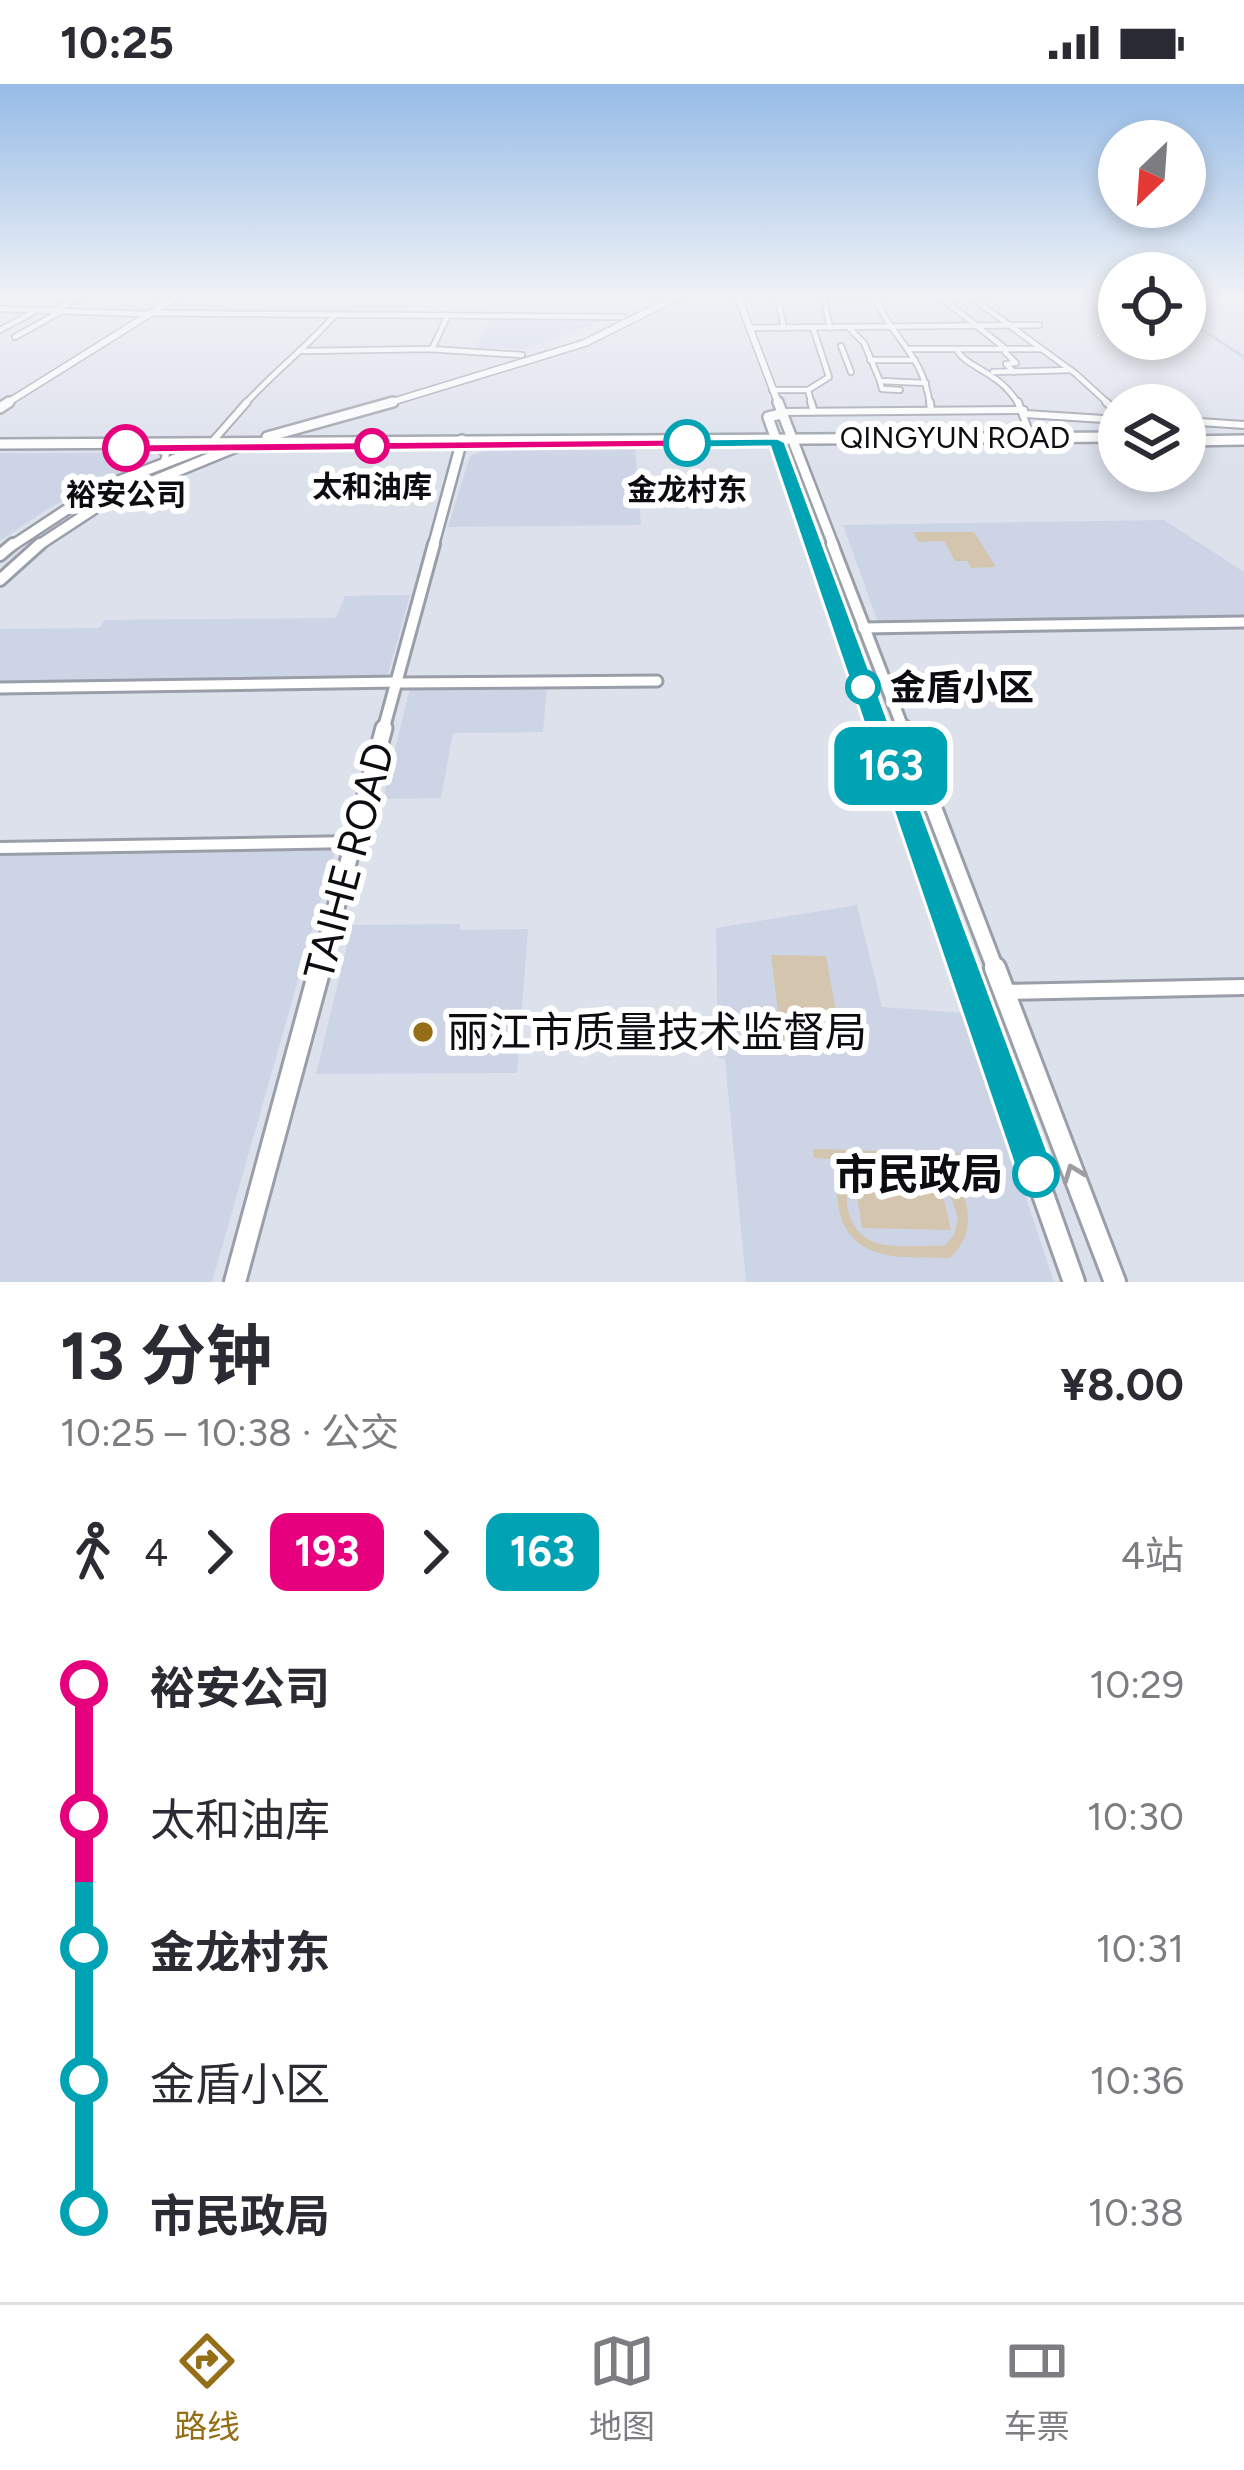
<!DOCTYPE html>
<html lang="zh">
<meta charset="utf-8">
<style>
:root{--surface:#fff;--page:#f7f7f7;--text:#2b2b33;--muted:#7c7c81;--line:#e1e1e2;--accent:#946f18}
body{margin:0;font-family:Figtree,"Noto Sans SC",sans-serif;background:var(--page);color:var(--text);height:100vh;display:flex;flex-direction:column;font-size:45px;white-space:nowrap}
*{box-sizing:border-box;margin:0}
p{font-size:39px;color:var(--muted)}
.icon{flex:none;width:66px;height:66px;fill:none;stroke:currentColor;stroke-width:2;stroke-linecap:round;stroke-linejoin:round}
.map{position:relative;height:1198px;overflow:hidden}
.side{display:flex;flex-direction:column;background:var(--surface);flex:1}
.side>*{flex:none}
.badge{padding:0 24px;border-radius:18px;font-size:42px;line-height:78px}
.needle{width:78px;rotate:205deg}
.fabs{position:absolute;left:1098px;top:36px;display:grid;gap:24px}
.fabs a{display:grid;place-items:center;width:108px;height:108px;border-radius:50%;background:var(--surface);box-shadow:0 6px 18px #0003;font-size:60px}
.map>.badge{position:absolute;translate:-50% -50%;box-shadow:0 0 0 6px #fff}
.legs{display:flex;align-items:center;gap:18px;height:132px;padding:0 60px;font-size:39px}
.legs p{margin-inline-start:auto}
.summary{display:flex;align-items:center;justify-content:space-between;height:204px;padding:0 60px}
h1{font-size:66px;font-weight:700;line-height:90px}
ul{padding:0 60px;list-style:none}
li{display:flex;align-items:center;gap:42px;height:132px;font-size:45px}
li i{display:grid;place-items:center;width:18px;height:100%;margin:0 15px;background:currentColor}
li i::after{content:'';width:30px;height:30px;margin:-15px;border:9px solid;border-radius:50%;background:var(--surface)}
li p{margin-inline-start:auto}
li:first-child i{background:linear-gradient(#0000 50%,currentColor 0)}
li:last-child i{background:linear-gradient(currentColor 50%,#0000 0)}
.status{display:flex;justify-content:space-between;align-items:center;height:84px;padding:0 60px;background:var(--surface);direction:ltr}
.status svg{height:33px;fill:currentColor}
.menu{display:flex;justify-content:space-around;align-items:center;height:168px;border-top:3px solid var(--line);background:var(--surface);font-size:33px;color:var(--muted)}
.menu a{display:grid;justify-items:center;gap:6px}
.menu .active{color:var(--accent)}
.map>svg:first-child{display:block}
.built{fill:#cdd4e6}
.green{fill:#d4c6ae;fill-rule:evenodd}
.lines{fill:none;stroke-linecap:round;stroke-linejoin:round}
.stream{stroke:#b8c5e4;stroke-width:3}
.street-far4-casing{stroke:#9a9ea8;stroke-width:8}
.street-far3-casing{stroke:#9a9ea8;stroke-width:10}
.street-far2-casing{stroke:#9a9ea8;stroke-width:15}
.street-far1-casing{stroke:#9a9ea8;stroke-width:16}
.street-casing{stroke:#9a9ea8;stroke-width:20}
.secondary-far4-casing{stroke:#9a9ea8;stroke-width:9}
.secondary-far3-casing{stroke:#9a9ea8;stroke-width:14}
.secondary-far2-casing{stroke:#9a9ea8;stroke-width:16}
.secondary-far1-casing{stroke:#9a9ea8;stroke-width:21}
.secondary-casing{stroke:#9a9ea8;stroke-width:26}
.street-far4{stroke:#fff;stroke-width:4.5}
.street-far3{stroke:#fff;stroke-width:6}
.street-far2{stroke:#fff;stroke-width:9}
.street-far1{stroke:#fff;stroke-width:10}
.street{stroke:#fff;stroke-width:14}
.secondary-far4{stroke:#fff;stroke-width:6}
.secondary-far3{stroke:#fff;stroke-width:9}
.secondary-far2{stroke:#fff;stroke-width:10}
.secondary-far1{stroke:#fff;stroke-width:15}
.secondary{stroke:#fff;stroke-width:20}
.oneway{stroke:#9e9ea0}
.line-1{fill:#e6007e;stroke:#fff;stroke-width:3}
.line-2{fill:#00a3b4;stroke:#fff;stroke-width:3}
.stop-2-dot{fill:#fff;stroke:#00a3b4;stroke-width:6}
.stop-1-dot{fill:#fff;stroke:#e6007e;stroke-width:6}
.poi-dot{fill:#946f18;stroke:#fff;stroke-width:4.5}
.labels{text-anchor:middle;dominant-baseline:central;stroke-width:12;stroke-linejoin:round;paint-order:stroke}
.far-street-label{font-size:30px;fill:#0c0d11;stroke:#fff}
.far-stop-label{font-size:30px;font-weight:bold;fill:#0c0d11;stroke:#fff}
.stop-label{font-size:36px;font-weight:bold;fill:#0c0d11;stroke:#fff;text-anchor:start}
.near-street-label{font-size:42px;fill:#0c0d11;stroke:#fff}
.near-poi-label{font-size:42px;fill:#0c0d11;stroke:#fff;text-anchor:start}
.near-stop-label{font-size:42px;font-weight:bold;fill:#0c0d11;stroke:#fff;text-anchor:end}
</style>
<div class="status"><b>10:25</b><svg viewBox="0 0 49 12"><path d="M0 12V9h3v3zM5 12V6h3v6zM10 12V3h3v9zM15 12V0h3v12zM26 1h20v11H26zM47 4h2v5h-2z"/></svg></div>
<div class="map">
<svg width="1244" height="1198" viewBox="0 0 1244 1198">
<rect width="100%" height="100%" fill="#dde1ec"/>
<g class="built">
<polygon points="490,233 584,233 606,235 526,265 476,264"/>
<polygon points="635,363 641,441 448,443 470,372 490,364"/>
<polygon points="0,369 149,369 154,371 49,424 0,457"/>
<polygon points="1164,436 1244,488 1244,533 878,538 843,441"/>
<polygon points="410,511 387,594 0,600 0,545 99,544 105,536 336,534 345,512"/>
<polygon points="547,603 543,648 453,649 441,714 383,715 410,604"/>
<polygon points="336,763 212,1198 0,1198 0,767"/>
<polygon points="857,821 882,923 964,929 1054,1198 746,1198 725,975 718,974 716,844"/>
<polygon points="460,840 460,846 528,845 517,989 316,990 352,841"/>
</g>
<g class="green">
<polygon points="913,448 974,448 996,483 971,484 967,477 955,477 944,457 918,458"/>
<polygon points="771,871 826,872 842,961 782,960"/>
<path d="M813,1065L959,1069L961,1078L938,1079C969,1101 981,1146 950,1174C902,1173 847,1180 838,1120C835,1101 837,1091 847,1076L814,1074ZM866,1078L914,1079L945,1096L958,1134L954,1151L944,1162C923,1161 894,1165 874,1158C842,1146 837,1094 866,1078Z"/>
<polygon points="854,1092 939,1094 951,1146 862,1144"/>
</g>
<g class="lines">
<polyline class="stream" points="1185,242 1204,247 1244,273"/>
<defs>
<g id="street-far4">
<polyline points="777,211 784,244"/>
<polyline points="823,211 872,212"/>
<polyline points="823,211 830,244"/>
<path d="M874,211C892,256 923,269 930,321"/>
<polyline points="938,211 1007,266"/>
<polyline points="968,211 1076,290 1110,321"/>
<polyline points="0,225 146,230"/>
<polyline points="52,228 81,212"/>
<polyline points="148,229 623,233"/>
<polyline points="749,244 1039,241"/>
<polyline points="850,245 864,259 880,297 926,299"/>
<polyline points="0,246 32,229"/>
<polyline points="15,253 60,228"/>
<polyline points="841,262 851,288"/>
<polyline points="432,265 448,231"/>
<polyline points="910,265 1040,265"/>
<path d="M957,266C966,284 1000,287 1019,321"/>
<polyline points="303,267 429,265 522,271"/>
<polyline points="1005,268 1016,279 1006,280 1014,288"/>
<polyline points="870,276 915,276"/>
<polyline points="993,288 1071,286"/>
<polyline points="880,297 882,305 900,306"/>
<polyline points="772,306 808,306"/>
<path d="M244,321C274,288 306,264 335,231"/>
<polyline points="812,321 808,306 829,293 813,244"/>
</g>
<g id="street-far3">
<polyline points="811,318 813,325"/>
<polyline points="930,318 931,326"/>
<polyline points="1018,318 1031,353"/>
<polyline points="1106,318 1119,330"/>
<polyline points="781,328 1024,326"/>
<polyline points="1026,330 1119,336"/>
<polyline points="1185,337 1244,341"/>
<polyline points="212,358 247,318"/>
<polyline points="158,364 166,370 164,377"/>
</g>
<g id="street-far2">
<polyline points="863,544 1244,538"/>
<polyline points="398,599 657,597"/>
<polyline points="0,604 399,598"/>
</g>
<polyline id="street-far1" points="0,764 355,758"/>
<polyline id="street" points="1003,908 1244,903"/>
<g id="secondary-far4">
<polyline points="737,211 779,321"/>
<polyline points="4,321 180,211"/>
<polyline points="382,321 585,259 681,211"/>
</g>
<g id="secondary-far3">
<polyline points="778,318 834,463"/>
<polyline points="0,324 9,318"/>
<polyline points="781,330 768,333 814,463"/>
<polyline points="267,353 393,318"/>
<polyline points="1185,357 1244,356"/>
<polyline points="0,360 1119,353"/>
<polyline points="10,463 98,405 209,362"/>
<polyline points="36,463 109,415 236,363"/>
<polyline points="433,463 462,356"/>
</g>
<g id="secondary-far2">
<polyline points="813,460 879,647"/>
<polyline points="832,460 904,647"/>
<polyline points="0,471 13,460"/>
<polyline points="0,496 40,460"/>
<polyline points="383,647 434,460"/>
</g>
<g id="secondary-far1">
<polyline points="878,644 964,887"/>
<polyline points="903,644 996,887"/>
<polyline points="319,887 384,644"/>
</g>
<g id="secondary">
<polyline points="963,884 1074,1198"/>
<polyline points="995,884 1115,1198"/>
<polyline points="235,1198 320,884"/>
</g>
</defs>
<use href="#street-far4" class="street-far4-casing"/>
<use href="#street-far3" class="street-far3-casing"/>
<use href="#street-far2" class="street-far2-casing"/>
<use href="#street-far1" class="street-far1-casing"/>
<use href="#street" class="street-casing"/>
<use href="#secondary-far4" class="secondary-far4-casing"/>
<use href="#secondary-far3" class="secondary-far3-casing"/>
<use href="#secondary-far2" class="secondary-far2-casing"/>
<use href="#secondary-far1" class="secondary-far1-casing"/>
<use href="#secondary" class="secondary-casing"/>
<use href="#street-far4" class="street-far4"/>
<use href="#street-far3" class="street-far3"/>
<use href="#street-far2" class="street-far2"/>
<use href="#street-far1" class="street-far1"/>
<use href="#street" class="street"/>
<use href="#secondary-far4" class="secondary-far4"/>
<use href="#secondary-far3" class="secondary-far3"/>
<use href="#secondary-far2" class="secondary-far2"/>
<use href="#secondary-far1" class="secondary-far1"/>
<use href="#secondary" class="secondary"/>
</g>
<defs><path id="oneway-chevron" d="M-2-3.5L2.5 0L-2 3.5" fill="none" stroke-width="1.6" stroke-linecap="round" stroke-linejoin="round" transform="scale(3)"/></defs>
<use class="oneway" href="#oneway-chevron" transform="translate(1073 1089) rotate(-111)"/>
<linearGradient id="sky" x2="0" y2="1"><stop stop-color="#95bbe6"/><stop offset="0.56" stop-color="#f0f2f6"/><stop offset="1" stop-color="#f0f2f6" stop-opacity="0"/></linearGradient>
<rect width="1244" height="379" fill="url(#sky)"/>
<polygon class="line-1" points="687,355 693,356 693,363 126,369 117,364 126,360"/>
<polygon class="line-2" points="777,354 785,358 1056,1090 1050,1104 1036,1109 1023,1104 1017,1090 770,363 687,364 679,359 687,355"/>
<g class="stop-2-dot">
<circle cx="687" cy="359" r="21"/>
<circle cx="863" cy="603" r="15"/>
<circle cx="1036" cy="1090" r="21"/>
</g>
<g class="stop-1-dot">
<circle cx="372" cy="362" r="15"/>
<circle cx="126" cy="364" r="21"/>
</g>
<circle class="poi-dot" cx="423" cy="948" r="12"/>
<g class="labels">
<g class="far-street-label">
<text x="955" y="353">QINGYUN ROAD</text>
</g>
<g class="far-stop-label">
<text x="372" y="402">太和油库</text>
<text x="687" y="405">金龙村东</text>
<text x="126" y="410">裕安公司</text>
</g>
<g class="stop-label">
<text x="890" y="603">金盾小区</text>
</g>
<g class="near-street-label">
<text transform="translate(349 777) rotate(-75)">TAIHE ROAD</text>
</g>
<g class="near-poi-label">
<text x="447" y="948">丽江市质量技术监督局</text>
</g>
<g class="near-stop-label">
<text x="1003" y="1090">市民政局</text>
</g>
</g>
</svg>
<div class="fabs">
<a><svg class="needle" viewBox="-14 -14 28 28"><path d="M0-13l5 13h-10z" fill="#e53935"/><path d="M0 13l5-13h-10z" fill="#7c7c81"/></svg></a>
<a><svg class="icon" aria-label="locate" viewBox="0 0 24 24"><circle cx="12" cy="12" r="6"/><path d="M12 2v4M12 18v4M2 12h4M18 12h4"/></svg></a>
<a><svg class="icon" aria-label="layers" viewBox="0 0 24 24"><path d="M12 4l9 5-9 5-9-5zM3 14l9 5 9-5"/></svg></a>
</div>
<b class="badge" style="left:891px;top:682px;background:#00a3b4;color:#fff">163</b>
</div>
<section class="side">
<div class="summary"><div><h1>13 分钟</h1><p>10:25 – 10:38 · 公交</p></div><b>¥8.00</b></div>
<div class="legs"><svg class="icon" aria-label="walk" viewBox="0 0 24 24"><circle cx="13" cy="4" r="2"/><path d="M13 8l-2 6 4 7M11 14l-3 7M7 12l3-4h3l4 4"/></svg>4<svg class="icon" aria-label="forward" viewBox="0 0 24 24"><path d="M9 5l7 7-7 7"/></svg><b class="badge" style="background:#e6007e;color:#fff">193</b><svg class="icon" aria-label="forward" viewBox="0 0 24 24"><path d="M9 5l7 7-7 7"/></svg><b class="badge" style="background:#00a3b4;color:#fff">163</b><p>4站</p></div>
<ul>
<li><i style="color:#e6007e"></i><b>裕安公司</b><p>10:29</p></li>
<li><i style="color:#e6007e"></i><span>太和油库</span><p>10:30</p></li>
<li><i style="color:#00a3b4"></i><b>金龙村东</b><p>10:31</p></li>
<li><i style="color:#00a3b4"></i><span>金盾小区</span><p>10:36</p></li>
<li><i style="color:#00a3b4"></i><b>市民政局</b><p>10:38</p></li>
</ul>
</section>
<nav class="menu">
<a class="active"><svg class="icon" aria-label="directions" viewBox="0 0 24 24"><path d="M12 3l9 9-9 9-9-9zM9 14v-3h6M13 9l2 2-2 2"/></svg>路线</a>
<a><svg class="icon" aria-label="map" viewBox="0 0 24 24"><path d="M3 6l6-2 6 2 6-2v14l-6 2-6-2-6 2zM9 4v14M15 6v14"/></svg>地图</a>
<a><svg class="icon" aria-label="tickets" viewBox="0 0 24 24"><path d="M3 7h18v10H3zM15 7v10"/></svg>车票</a>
</nav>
